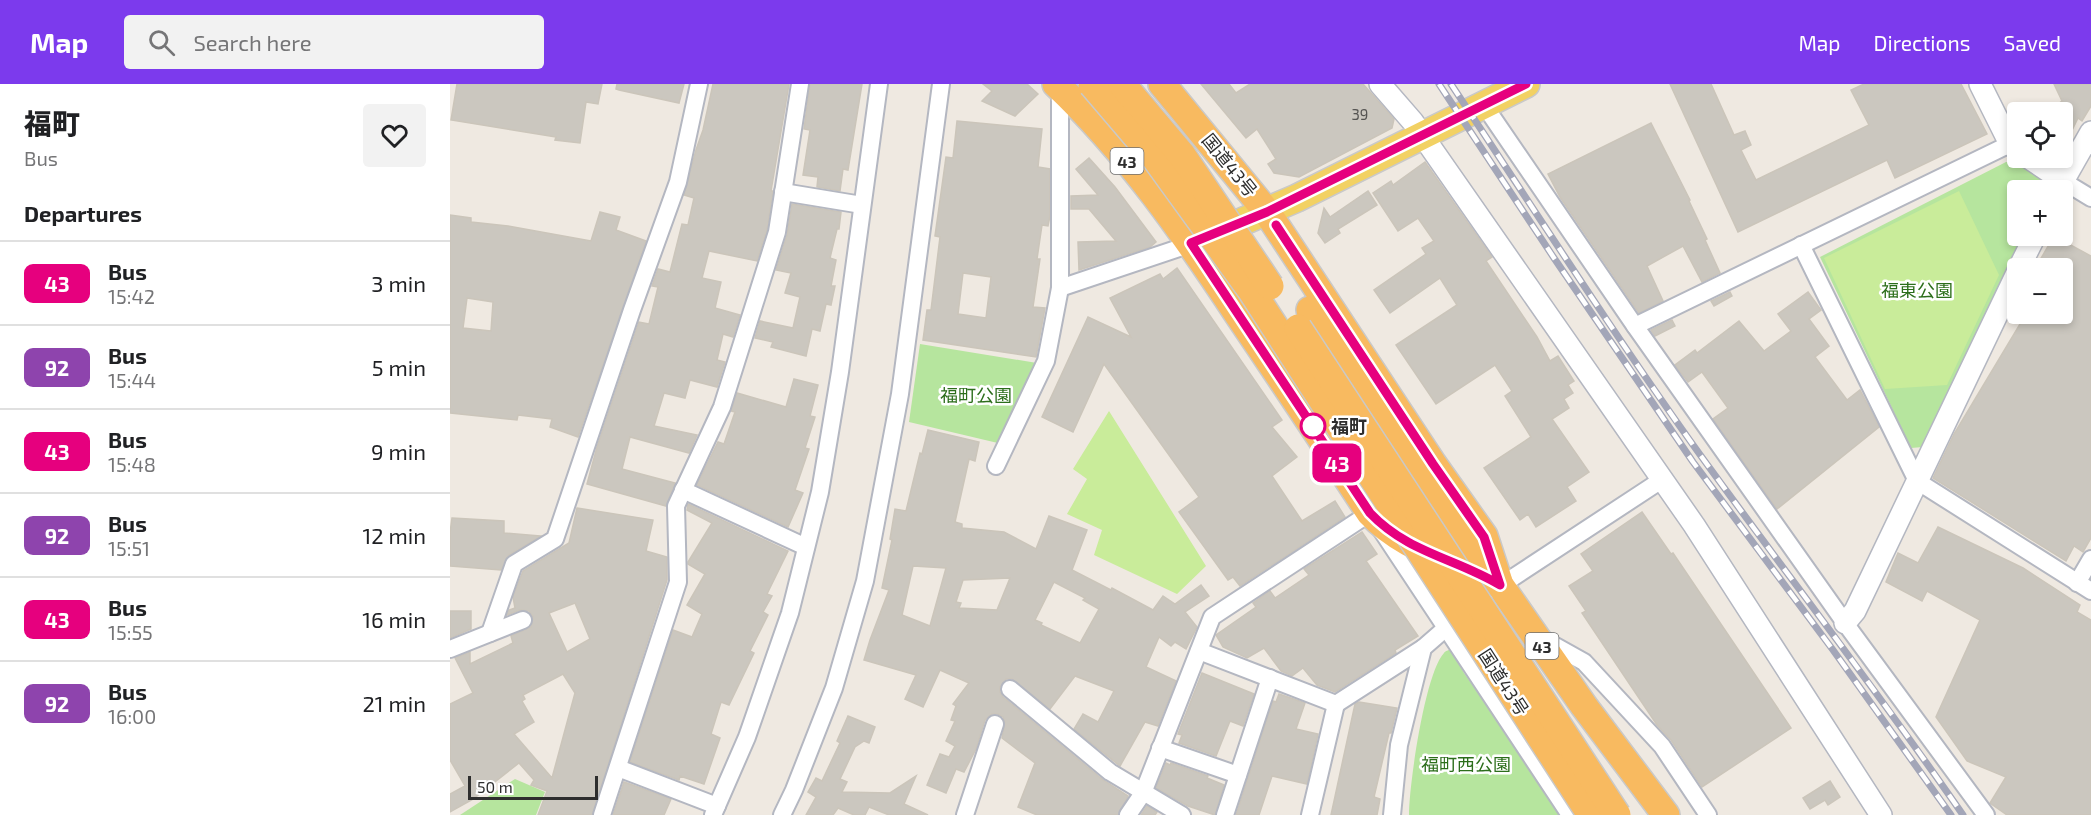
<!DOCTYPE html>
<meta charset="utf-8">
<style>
:root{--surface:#fff;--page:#f2f2f2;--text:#202124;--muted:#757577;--line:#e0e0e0;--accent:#7c3aed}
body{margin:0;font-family:"Exo 2","Noto Sans JP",sans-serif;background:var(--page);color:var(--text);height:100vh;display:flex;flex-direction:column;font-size:22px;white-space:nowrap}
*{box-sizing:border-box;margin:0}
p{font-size:20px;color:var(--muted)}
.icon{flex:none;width:33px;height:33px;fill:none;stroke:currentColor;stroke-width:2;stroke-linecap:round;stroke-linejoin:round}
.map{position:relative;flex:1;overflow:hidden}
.side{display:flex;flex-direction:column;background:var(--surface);width:450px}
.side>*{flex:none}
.badge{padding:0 12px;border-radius:9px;font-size:21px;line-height:39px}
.buttons{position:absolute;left:1557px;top:18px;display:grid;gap:12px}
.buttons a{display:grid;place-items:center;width:66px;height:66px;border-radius:6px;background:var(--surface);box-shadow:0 3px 9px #0003;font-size:30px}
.scale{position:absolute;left:18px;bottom:15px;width:130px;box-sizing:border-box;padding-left:6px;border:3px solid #2e2e2e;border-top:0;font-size:16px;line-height:21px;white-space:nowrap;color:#2e2e2e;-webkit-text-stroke:4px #fff;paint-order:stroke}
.map>.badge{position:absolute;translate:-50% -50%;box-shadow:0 0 0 3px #fff}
h2{padding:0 24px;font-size:22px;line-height:54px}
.round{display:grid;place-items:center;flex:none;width:63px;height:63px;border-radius:6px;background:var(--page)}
.headline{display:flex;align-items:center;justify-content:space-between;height:102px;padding:0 24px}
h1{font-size:28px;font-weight:800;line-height:45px}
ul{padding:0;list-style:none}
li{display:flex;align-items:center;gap:18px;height:84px;padding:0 24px;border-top:2px solid var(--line)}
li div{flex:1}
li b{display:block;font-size:22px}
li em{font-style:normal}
li .badge{min-width:66px;font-weight:700;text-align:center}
header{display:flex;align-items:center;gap:36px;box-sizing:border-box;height:84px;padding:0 30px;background:var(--accent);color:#fff}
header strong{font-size:28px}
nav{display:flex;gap:33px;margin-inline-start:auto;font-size:21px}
.search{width:420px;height:54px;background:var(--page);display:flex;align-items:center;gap:15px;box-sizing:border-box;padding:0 21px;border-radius:6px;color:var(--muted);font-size:22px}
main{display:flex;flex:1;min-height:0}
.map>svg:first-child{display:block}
.green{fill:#b6e59e}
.pitch{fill:#c9ec9a}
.building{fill:#cbc7bf;stroke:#cbc5ba;stroke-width:1.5;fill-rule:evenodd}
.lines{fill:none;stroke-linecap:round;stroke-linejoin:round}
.minor-casing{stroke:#b4b7c1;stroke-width:20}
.tertiary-casing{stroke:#b4b7c1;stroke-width:24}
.primary-casing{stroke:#c9c9c9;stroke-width:30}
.trunk-casing{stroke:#c9c9c9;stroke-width:30}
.minor{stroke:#fff;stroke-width:16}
.tertiary{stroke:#fff;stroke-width:21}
.primary{stroke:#f2d163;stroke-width:27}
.trunk{stroke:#f8ba60;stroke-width:27}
.rail-casing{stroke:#a3a6b8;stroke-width:7}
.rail{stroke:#fff;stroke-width:4.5;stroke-dasharray:14;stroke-linecap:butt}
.trunk-bridge-casing{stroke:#c9c9c9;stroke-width:30;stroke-linecap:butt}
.trunk-bridge{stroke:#f8ba60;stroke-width:27}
.line-casing{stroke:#fff;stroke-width:14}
.line{stroke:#e6007e;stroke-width:9}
.stop-dot{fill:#fff;stroke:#e6007e;stroke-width:3}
.labels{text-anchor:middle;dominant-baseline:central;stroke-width:5;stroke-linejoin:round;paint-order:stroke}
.number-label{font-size:15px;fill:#555452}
.shield{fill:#fff;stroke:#6d6d6d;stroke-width:1.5}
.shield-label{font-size:16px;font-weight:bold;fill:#2e2e2e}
.street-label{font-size:18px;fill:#2e2e2e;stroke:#fff}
.park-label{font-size:18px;fill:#2c6e1b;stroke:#fff}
.stop-label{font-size:18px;font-weight:bold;fill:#2e2e2e;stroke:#fff;text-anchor:start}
</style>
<header>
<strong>Map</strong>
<div class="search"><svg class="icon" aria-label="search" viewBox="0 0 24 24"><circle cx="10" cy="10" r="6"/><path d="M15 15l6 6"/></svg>Search here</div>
<nav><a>Map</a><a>Directions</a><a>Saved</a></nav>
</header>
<main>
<section class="side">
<div class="headline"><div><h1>福町</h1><p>Bus</p></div><a class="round"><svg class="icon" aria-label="heart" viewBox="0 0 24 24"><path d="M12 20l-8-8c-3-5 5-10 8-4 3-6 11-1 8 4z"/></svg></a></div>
<h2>Departures</h2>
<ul>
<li><span class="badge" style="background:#e6007e;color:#fff">43</span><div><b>Bus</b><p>15:42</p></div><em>3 min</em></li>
<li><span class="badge" style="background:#8e44ad;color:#fff">92</span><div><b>Bus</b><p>15:44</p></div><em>5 min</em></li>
<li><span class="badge" style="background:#e6007e;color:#fff">43</span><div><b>Bus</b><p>15:48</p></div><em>9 min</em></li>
<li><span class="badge" style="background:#8e44ad;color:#fff">92</span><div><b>Bus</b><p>15:51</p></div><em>12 min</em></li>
<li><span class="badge" style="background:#e6007e;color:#fff">43</span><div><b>Bus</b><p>15:55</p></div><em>16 min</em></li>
<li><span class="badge" style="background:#8e44ad;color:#fff">92</span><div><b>Bus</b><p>16:00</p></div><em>21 min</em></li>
</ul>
</section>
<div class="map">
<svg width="1641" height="731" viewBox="0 0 1641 731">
<rect width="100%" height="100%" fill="#efe9e1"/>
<g class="green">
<polygon points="1556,78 1566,78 1593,97 1596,106 1568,106 1568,152 1574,152 1473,363 1461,364 1370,173"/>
<polygon points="470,260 587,279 552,360 459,338"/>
<path d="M1001,565L1014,589L1114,731H959C959,701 975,589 994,569C995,567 999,566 1001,565Z"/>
<polygon points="65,695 95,708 86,731 10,731"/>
</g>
<g class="pitch">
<polygon points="1509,107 1549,191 1497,301 1435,305 1374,174"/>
<polygon points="659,327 756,482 727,510 644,471 652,446 617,430 637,395 623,385"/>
</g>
<g class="building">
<polygon points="7,0 152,0 148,20 136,18 130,59 105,56 106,53 1,36"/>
<polygon points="167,0 234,0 229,19 169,6 166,5"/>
<polygon points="263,0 339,0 321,107 323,107 317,146 307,177 259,167 252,194 271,198 265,224 290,231 283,253 273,250 267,276 275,278 267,303 240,296 235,314 214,309 204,342 247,351 239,369 180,353 172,385 225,399 216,422 137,400 147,363 189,238 199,240 208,203 202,202 208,185 220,188 232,140 238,141 244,114 234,111 246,66 253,46"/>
<polygon points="360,0 412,0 398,86 393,85 390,107 367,103 368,93 353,91 360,46 354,45"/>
<polygon points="533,0 577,0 588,10 565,32 532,17 542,7"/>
<polygon points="751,0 779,0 786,9 800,0 913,0 944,35 942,44 849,93 824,89 818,80 826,75 807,45 796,54"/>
<polygon points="1220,0 1261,0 1284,51 1295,47 1301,61 1291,66 1306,96 1419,41 1401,6 1414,0 1511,0 1537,50 1445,94 1437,76 1288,148"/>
<polygon points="1604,0 1641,0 1641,22 1632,37 1628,34 1612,67 1612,28 1597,28 1612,17"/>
<path d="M507,37L592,45L588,83L600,85V132L598,142L592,141L587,175H590L583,223L595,224L586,273L473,256L477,226H481L490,153L485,152L496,73L503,74ZM513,189L541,193L536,234L508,230Z"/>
<polygon points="1201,39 1240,116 1239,117 1257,155 1255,156 1270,189 1252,198 1233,162 1197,182 1213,217 1189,229 1110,113 1098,90"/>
<polygon points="639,74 665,103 706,158 700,163 629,186 628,158 666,157 639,125 621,125 621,112 648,111 626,85"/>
<polygon points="975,78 1042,173 1036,177 1087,253 1100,277 1108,272 1124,297 1118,301 1123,309 1114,315 1119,324 1102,335 1139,388 1117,403 1126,417 1086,443 1078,430 1070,436 1034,384 1081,353 1055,312 1062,307 1045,281 986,320 946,261 1007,221 990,194 940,229 924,206 976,170 972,164 984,157 968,134 948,147 923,109 941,97 943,101"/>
<polygon points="918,107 927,121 888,145 890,149 875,159 868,149 874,124 880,133"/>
<polygon points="342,120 391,128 389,145 387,145 380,174 386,176 381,202 385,202 381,221 376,220 370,247 362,245 356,272 321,263 323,258 305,254 310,237 343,244 350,213 335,209 341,189 326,186 337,151"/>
<path d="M150,128L170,133L166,146L196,157L128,353L100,343L102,335L68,331L67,336L0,329V131L21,134V138L58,142L141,157ZM17,214L43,218L41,247L13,244Z"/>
<polygon points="1604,152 1641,172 1641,454 1633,468 1624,462 1616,477 1483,394 1504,350 1576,230 1612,230 1612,184 1604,184 1590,176"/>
<polygon points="727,184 832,336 822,343 847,373 822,392 852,437 885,417 895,433 790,502 783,493 778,496 729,428 749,413 654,280 623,348 592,333 638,233 681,253 660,214 710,190 713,195"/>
<polygon points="1280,208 1282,212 1264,222 1261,217"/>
<polygon points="1358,208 1371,226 1359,235 1379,262 1365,273 1397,316 1410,306 1429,343 1327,425 1263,335 1278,324 1252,288 1238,298 1225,281 1245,266 1247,269 1289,237 1314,267 1341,247 1328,230"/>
<polygon points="1222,236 1225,242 1205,252 1201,246"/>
<polygon points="344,295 368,301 360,332 365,333 355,364 359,365 345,406 353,409 338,443 247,401 268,358 274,360 285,328 281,327 287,309 336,323"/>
<path d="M478,346L529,358L525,377L519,375L505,438L512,440V444L554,448L586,465L599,432L637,446L622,486L661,506L662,504L703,526L713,512L725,520L751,501L759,512L735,528L747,543L736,565L725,558L721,562L709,553L696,583L726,597L708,642L695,638L670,682L624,645L633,630L648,638L664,607L625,592L600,625L562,595H556L550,603V608L553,613L653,696L678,712L668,731H587L568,723L585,679L552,654L555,638L553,633L548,630H542L535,636L526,665L514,688L506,685L496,709L477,701L490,670L499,673L505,662L496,657L505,637L501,636L506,622L503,620L519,599L490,586L473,623L455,615L466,591L414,576L420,556L439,506L432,504L442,456L440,455L445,425L456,427L470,369L472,370ZM463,482L496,484L480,542L452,531ZM560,494L547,526L509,524L511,519L506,518L513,496ZM604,498L635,514L633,516L649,525L630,559L591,541L592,539L585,536Z"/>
<polygon points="238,420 338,467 317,510 322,512 313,528 318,531 300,567 304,569 279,621 271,618 261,650 270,654 254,700 230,692 229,696 180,678 223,546 242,553 252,530 237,521 255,490 238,480 238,478 262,439 237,426"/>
<path d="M127,424L203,436L196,467L217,473V496L142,731H88L97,707L81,701L84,696L69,679L23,715L0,728V710L15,702L0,676V620L23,609L5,574L20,568V580L63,559L61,552L81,543L83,533L79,527L70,526L57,531L59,526L65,524L63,513L73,487L119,459ZM125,519L140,555L117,568L99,529ZM113,590L125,609L102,694L64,650L84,638L72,617L75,615L73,611Z"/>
<polygon points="1192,428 1221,470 1223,469 1341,644 1252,703 1221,656 1207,641 1132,529 1136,527 1119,502 1143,487 1131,470"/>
<polygon points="2,434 54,437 54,449 91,452 59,471 51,486 0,482 0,449"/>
<polygon points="1488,443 1573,484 1630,521 1627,528 1641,536 1641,731 1557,731 1540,719 1556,693 1517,677 1486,633 1530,536 1477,507 1472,517 1436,498 1448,469 1468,479"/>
<polygon points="912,448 927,470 916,477 968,552 945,566 946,569 885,608 867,601 853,584 842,592 831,587 814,564 797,574 773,563 766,551 806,523 803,519 820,507 825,514 859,491 854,485"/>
<polygon points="0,527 21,527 21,545 0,554"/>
<polygon points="752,589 804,610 793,642 780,637 766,672 729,659 732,651 728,650"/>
<polygon points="829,610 855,619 846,645 868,650 857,700 822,692 809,731 786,731 823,617 826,618"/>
<polygon points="909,618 947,624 941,649 939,649 924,713 930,715 927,731 881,731 905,620"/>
<polygon points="398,632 425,643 419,659 414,657 405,663 390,695 397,698 392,708 440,709 466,692 454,720 478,731 439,731 419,723 415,731 404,731 388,724 383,731 356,731 366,713 358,708 366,694 372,697 390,659 387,657"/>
<polygon points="716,679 720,681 721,679 758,692 757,694 774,701 765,731 738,722 706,704"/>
<polygon points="1380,697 1390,713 1378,721 1375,716 1360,725 1353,714"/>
<polygon points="174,698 221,715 214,731 163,731"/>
<polygon points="697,722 707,728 705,731 691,731"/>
</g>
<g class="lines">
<defs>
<g id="minor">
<polyline points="1034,21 1185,242 1395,539 1536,731"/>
<polyline points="1613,97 1641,114"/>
<polyline points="333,108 412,121"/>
<polyline points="1351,161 1467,397 1641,507"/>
<polyline points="610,204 741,160"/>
<polyline points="1185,242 1560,60"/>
<polyline points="546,382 596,277 610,204 610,3"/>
<polyline points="233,406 356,463"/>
<polyline points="1627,499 1641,475"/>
<polyline points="1044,506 1213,395"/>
<polyline points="40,549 64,480 105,455 182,226 228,98 249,0"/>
<polyline points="1091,554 1134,578 1212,662 1258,731"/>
<polyline points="0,565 73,536"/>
<polyline points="749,567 886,620 973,564"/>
<polyline points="560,605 660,688 732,731"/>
<polyline points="710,664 788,691"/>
<polyline points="168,684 267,722"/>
<polyline points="152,731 228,498 226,422 272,323 327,148 350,0"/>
<polyline points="263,731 297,653 340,529 370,408 390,288 429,0"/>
<polyline points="332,731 344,706 384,604 415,497 450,310 491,0"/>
<polyline points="515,731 545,640"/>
<polyline points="678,731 693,709 762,533 920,429 1120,731"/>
<polyline points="775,731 820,594"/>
<polyline points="860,731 886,620"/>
<polyline points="942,731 949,661 973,564 1004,537"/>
</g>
<g id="tertiary">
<polyline points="930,0 963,38 1244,441 1431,731"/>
<polyline points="1530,0 1560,60 1568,66"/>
<polyline points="1579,74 1613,97"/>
<polyline points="1608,106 1641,48"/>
<polyline points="1569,184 1585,152"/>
<polyline points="1395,539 1405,527 1568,187"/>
</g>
<polyline id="primary" points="759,152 847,114 1076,0"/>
<g id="trunk">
<path d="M606,0C678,68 735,150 789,232C833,297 877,363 920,429C958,469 1005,474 1050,501"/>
<polyline points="712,0 817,128 983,380 1034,452 1050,501 1134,622 1216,731"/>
<polyline points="860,226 999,444 1039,489"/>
</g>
</defs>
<use href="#minor" class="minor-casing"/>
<use href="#tertiary" class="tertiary-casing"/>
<use href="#primary" class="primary-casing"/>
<use href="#trunk" class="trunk-casing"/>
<use href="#minor" class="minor"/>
<use href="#tertiary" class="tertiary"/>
<use href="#primary" class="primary"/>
<use href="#trunk" class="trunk"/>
<defs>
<g id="rail">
<polyline points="989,0 1104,174 1243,378 1383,566 1501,731"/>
<path d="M1001,0C1084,125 1164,251 1251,372C1338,492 1429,609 1513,731"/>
</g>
</defs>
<use href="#rail" class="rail-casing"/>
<use href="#rail" class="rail"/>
<defs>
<g id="trunk-bridge">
<polyline points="642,0 706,75 801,206 1141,731"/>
<polyline points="672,0 732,71 820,202"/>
<polyline points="848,244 1167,731"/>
</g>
</defs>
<use href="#trunk-bridge" class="trunk-bridge-casing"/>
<use href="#trunk-bridge" class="trunk-bridge"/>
</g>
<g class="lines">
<defs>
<path id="line" d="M826,141L983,380L1034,453L1050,501C1005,474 958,469 920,429L741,159L817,128L1076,0"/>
</defs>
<use href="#line" class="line-casing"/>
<use href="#line" class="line"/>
</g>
<circle class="stop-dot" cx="863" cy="342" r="12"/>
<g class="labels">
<g class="number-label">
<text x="910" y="30">39</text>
</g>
<g class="shield">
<rect x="660.5" y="64" width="33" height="26" rx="4.5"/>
<rect x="1075.5" y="549" width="33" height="26" rx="4.5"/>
</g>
<g class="shield-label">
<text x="677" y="77">43</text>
<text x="1092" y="562">43</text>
</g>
<g class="street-label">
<text transform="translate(780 81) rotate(51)">国道43号</text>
<text transform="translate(1054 598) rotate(57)">国道43号</text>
</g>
<g class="park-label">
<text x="1467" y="206">福東公園</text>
<text x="526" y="311">福町公園</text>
<text x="1016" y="680">福町西公園</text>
</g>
<g class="stop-label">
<text x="881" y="342">福町</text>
</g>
</g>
</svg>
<div class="buttons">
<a><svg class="icon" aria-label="locate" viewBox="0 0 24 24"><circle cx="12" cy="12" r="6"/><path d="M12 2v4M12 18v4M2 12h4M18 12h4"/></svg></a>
<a>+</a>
<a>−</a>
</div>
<div class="scale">50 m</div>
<b class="badge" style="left:887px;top:379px;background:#e6007e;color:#fff">43</b>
</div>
</main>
